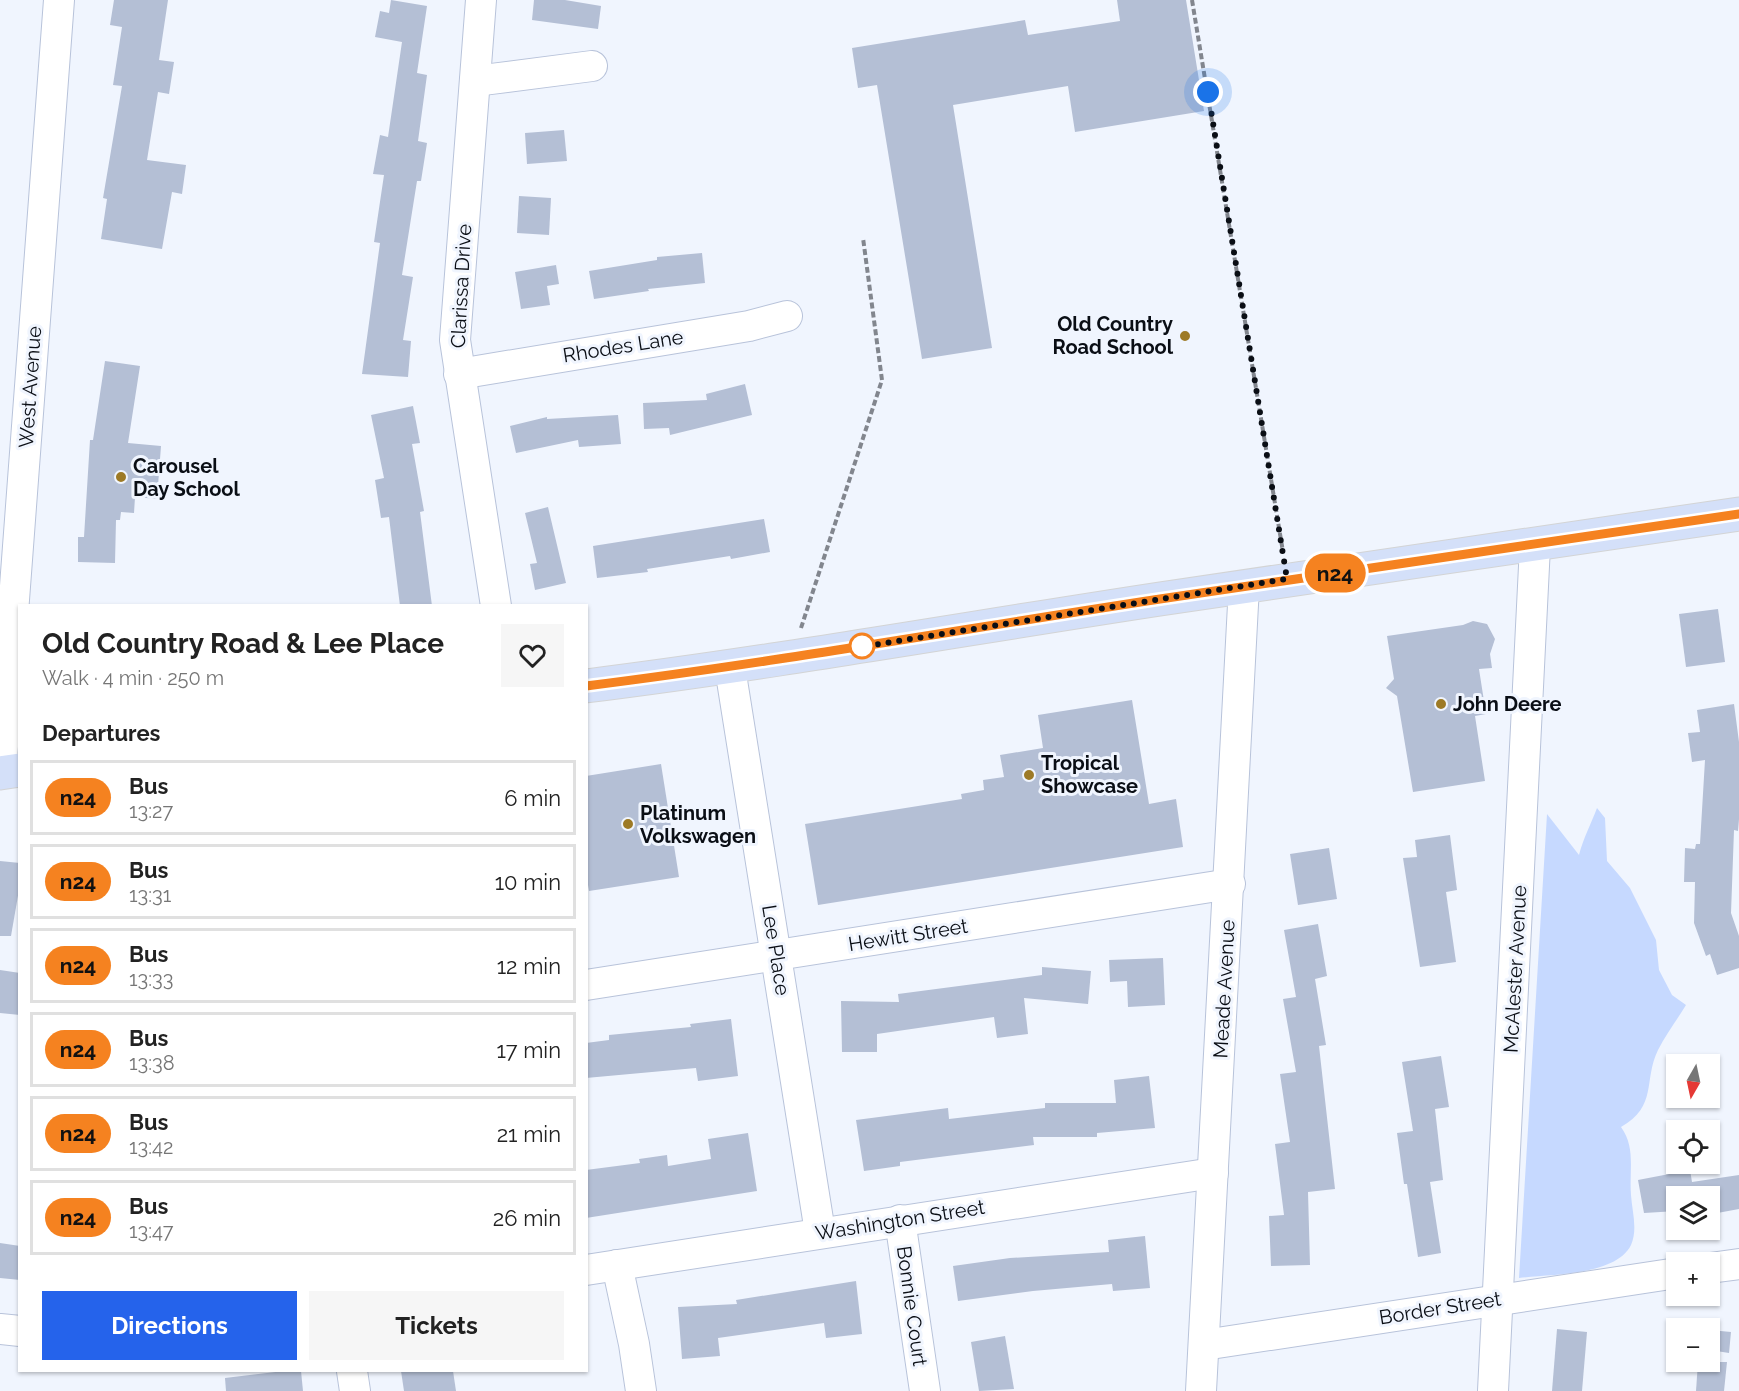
<!DOCTYPE html>
<meta charset="utf-8">
<style>
:root{--surface:#fff;--page:#f6f6f6;--text:#222;--muted:#767676;--line:#e0e0e0;--accent:#2563eb}
body{margin:0;font-family:Raleway,sans-serif;background:var(--page);color:var(--text);height:100vh;display:flex;flex-direction:column;font-size:22px;white-space:nowrap}
*{box-sizing:border-box;margin:0}
p{font-size:20px;color:var(--muted)}
.icon{flex:none;width:33px;height:33px;fill:none;stroke:currentColor;stroke-width:2;stroke-linecap:round;stroke-linejoin:round}
.map{position:relative;flex:1;overflow:hidden}
.panel{position:absolute;left:18px;top:604px;width:570px;height:768px;display:flex;flex-direction:column;background:var(--surface);border-radius:0px;box-shadow:0 2px 4px #0004}
.panel>*{flex:none}
.badge{padding:0 12px;border-radius:20px;font-size:21px;line-height:39px}
.needle{width:39px;rotate:189deg}
.buttons{position:absolute;left:1666px;top:1054px;display:grid;gap:12px}
.buttons a{display:grid;place-items:center;width:54px;height:54px;border-radius:0px;background:var(--surface);box-shadow:0 2px 4px #0004;font-size:30px}
.you{position:absolute;width:30px;height:30px;margin:-15px;border:4px solid #fff;border-radius:50%;background:#1a73e8;box-shadow:0 0 0 9px #1a73e833}
.map>.badge{position:absolute;translate:-50% -50%;box-shadow:0 0 0 3px #fff}
h2{padding:0 24px;font-size:22px;line-height:54px}
.round{display:grid;place-items:center;flex:none;width:63px;height:63px;border-radius:0px;background:var(--page)}
.head{display:flex;align-items:center;justify-content:space-between;height:102px;padding:0 24px}
h1{font-size:28px;font-weight:700;line-height:45px}
.button{display:flex;gap:12px;margin-top:auto;padding:12px 24px}
.button a{flex:1;height:69px;border-radius:0px;background:var(--accent);color:#fff;font-size:24px;font-weight:700;line-height:69px;text-align:center}
.button a+a{background:var(--page);color:var(--text)}
ul{padding:0;list-style:none}
li{display:flex;align-items:center;gap:18px;height:75px;margin:0 12px 9px;padding:0 12px;border:3px solid var(--line);border-radius:0px}
li div{flex:1}
li b{display:block;font-size:22px}
li em{font-style:normal}
li .badge{min-width:66px;font-weight:700;text-align:center}
.map>svg:first-child{display:block}
.green{fill:#c6d9ff}
.building{fill:#b4bfd5}
.lines{fill:none;stroke-linecap:round;stroke-linejoin:round}
.street-casing{stroke:#b8c3da;stroke-width:32}
.primary-casing{stroke:#d3d4d5;stroke-width:35}
.path{stroke:#82868e;stroke-width:4;stroke-dasharray:6 3;stroke-linecap:butt}
.street{stroke:#fff;stroke-width:30}
.primary{stroke:#d4e0f9;stroke-width:33}
.line-casing{stroke:#fff;stroke-width:14}
.line{stroke:#f58220;stroke-width:9}
.walk{stroke:#0a0e15;stroke-width:6;stroke-dasharray:0 10.8}
.poi-dot{fill:#9d7a26;stroke:#f0f5fe;stroke-width:2}
.stop-dot{fill:#fff;stroke:#f58220;stroke-width:3}
.labels{text-anchor:middle;dominant-baseline:central;stroke-width:6;stroke-linejoin:round;paint-order:stroke}
.street-label{font-size:20px;fill:#0a0e15;stroke:#f0f5fe}
.poi-label{font-size:20px;font-weight:bold;fill:#0a0e15;stroke:#f0f5fe;text-anchor:start}
</style>
<div class="map">
<svg width="1739" height="1391" viewBox="0 0 1739 1391">
<rect width="100%" height="100%" fill="#f0f5fe"/>
<path class="green" d="M1597,808L1605,818L1607,861L1630,888L1656,940L1659,970L1672,995L1686,1005C1677,1020 1666,1034 1658,1050C1643,1081 1658,1106 1621,1127C1636,1148 1629,1170 1631,1195C1632,1211 1638,1229 1631,1245C1616,1276 1549,1274 1519,1278L1547,814L1579,855C1583,839 1591,824 1597,808Z"/>
<g class="building">
<polygon points="114,0 168,0 159,60 174,62 169,94 158,92 147,160 186,165 182,194 172,192 162,249 101,239 107,199 103,198 122,86 113,85 122,27 110,25"/>
<polygon points="391,0 427,6 417,73 427,75 418,141 427,143 421,181 417,181 402,275 413,277 403,340 411,341 408,377 362,374 380,243 374,242 384,175 373,174 380,135 388,137 402,42 375,37 380,11 389,13"/>
<polygon points="534,0 565,0 601,6 598,29 532,20"/>
<polygon points="1117,0 1186,0 1204,111 1075,132 1068,86 953,105 992,348 922,359 877,85 858,88 852,48 1025,20 1028,35 1120,21"/>
<polygon points="564,130 567,161 527,164 525,133"/>
<polygon points="519,196 551,198 549,235 517,233"/>
<polygon points="702,253 705,283 648,289 649,291 594,299 589,271 657,260 657,257"/>
<polygon points="556,265 559,284 547,286 550,305 521,309 515,272"/>
<polygon points="105,361 140,366 128,443 161,446 157,499 135,497 134,513 121,512 120,520 116,520 115,563 78,562 78,537 84,537 90,440 93,440"/>
<polygon points="745,384 752,415 670,435 669,428 644,429 643,403 707,400 706,394"/>
<polygon points="413,406 420,443 412,444 424,511 420,512 432,606 400,606 389,517 381,518 375,480 384,478 371,415"/>
<polygon points="618,415 621,444 579,447 578,440 516,453 510,426 547,417 547,419"/>
<polygon points="548,507 566,583 535,590 530,564 537,563 525,513"/>
<polygon points="764,519 770,552 731,559 730,556 647,569 648,572 597,578 593,546"/>
<polygon points="1718,609 1725,662 1686,667 1679,614"/>
<polygon points="1473,621 1487,624 1495,639 1490,654 1492,668 1479,669 1486,714 1475,716 1485,781 1413,792 1397,696 1386,688 1394,679 1387,636 1463,625"/>
<polygon points="1132,700 1149,804 1176,799 1183,847 818,905 805,824 962,799 961,794 984,790 983,780 1004,777 1000,755 1043,748 1038,715"/>
<polygon points="1734,704 1739,742 1739,819 1738,831 1734,830 1731,913 1739,936 1739,968 1717,975 1710,954 1706,956 1694,923 1695,882 1684,882 1685,848 1695,849 1696,844 1700,844 1705,760 1692,762 1688,733 1700,732 1697,710"/>
<polygon points="661,764 679,877 589,891 586,873 586,776"/>
<polygon points="1450,835 1457,890 1446,892 1456,962 1420,967 1403,858 1417,857 1415,840"/>
<polygon points="1329,848 1337,899 1298,905 1290,854"/>
<polygon points="0,861 20,863 20,884 11,936 0,936"/>
<polygon points="1318,924 1327,976 1315,979 1326,1045 1319,1046 1335,1189 1308,1192 1310,1265 1271,1266 1269,1216 1284,1215 1275,1144 1290,1142 1280,1074 1296,1072 1283,999 1296,997 1284,930"/>
<polygon points="1163,958 1165,1005 1128,1007 1127,981 1110,982 1109,960"/>
<polygon points="1042,967 1091,971 1088,1004 1024,998 1028,1034 997,1038 994,1017 877,1034 877,1052 842,1052 841,1001 899,1002 898,994 1042,975"/>
<polygon points="0,970 20,973 20,1015 0,1013"/>
<polygon points="731,1019 738,1076 698,1081 696,1068 586,1078 586,1043 609,1040 609,1035 691,1027 690,1024"/>
<polygon points="1441,1056 1449,1107 1435,1109 1443,1180 1430,1182 1441,1253 1418,1257 1407,1184 1404,1184 1397,1133 1413,1131 1402,1062"/>
<polygon points="1149,1076 1155,1128 1097,1133 1097,1137 1033,1137 1034,1145 900,1162 900,1166 864,1171 856,1120 948,1108 949,1119 1045,1108 1045,1103 1116,1103 1114,1080"/>
<polygon points="748,1133 757,1191 586,1218 586,1170 640,1163 639,1159 667,1155 668,1166 711,1159 708,1139"/>
<polygon points="1690,1170 1692,1182 1739,1175 1739,1209 1712,1214 1710,1197 1677,1197 1677,1211 1644,1213 1638,1180"/>
<polygon points="1145,1236 1150,1288 1113,1291 1112,1284 1033,1291 958,1301 953,1266 1010,1258 1109,1252 1108,1240"/>
<polygon points="0,1243 20,1246 20,1280 0,1278"/>
<polygon points="856,1281 862,1334 826,1338 824,1323 718,1338 720,1356 682,1359 678,1307 737,1304 736,1300"/>
<polygon points="1557,1329 1587,1332 1582,1391 1552,1391"/>
<polygon points="1710,1330 1731,1332 1729,1353 1710,1350"/>
<polygon points="1005,1336 1014,1389 979,1391 971,1342"/>
<polygon points="1698,1362 1727,1362 1724,1391 1696,1391"/>
<polygon points="284,1371 301,1371 303,1391 226,1391 225,1378"/>
<polygon points="401,1371 453,1371 456,1391 404,1391"/>
</g>
<g class="lines">
<defs>
<g id="street">
<polyline points="481,0 455,340 496,606"/>
<polyline points="475,81 592,66"/>
<polyline points="459,374 749,326 787,316"/>
<polyline points="730,668 820,1232"/>
<polyline points="1,773 59,0"/>
<polyline points="586,985 1230,884"/>
<polyline points="900,1220 925,1391"/>
<polyline points="617,1265 634,1344 641,1391"/>
<polyline points="1710,1268 1739,1264"/>
<polyline points="586,1270 1213,1173"/>
<polyline points="0,1329 20,1331"/>
<polyline points="1204,1345 1677,1273"/>
<polyline points="352,1371 355,1391"/>
<polyline points="1201,1391 1244,586"/>
<polyline points="1493,1391 1535,546"/>
</g>
<g id="primary">
<path d="M586,686C778,662 969,628 1160,599C1353,569 1546,544 1739,514"/>
<polyline points="0,773 20,770"/>
</g>
</defs>
<use href="#street" class="street-casing"/>
<use href="#primary" class="primary-casing"/>
<g class="path">
<polyline points="1192,0 1283,552"/>
<polyline points="801,628 882,380 863,238"/>
</g>
<use href="#street" class="street"/>
<use href="#primary" class="primary"/>
</g>
<g class="lines">
<defs>
<path id="line" d="M586,686C778,662 969,628 1160,599C1353,569 1546,544 1739,514"/>
</defs>
<use href="#line" class="line-casing"/>
<use href="#line" class="line"/>
<polyline class="walk" points="862,646 854,648 1287,579 1208,92"/>
</g>
<g class="poi-dot">
<circle cx="1185" cy="336" r="6"/>
<circle cx="121" cy="477" r="6"/>
<circle cx="1441" cy="704" r="6"/>
<circle cx="1029" cy="775" r="6"/>
<circle cx="628" cy="824" r="6"/>
</g>
<circle class="stop-dot" cx="862" cy="646" r="12"/>
<g class="labels">
<g class="street-label">
<text transform="translate(461 286) rotate(-87)">Clarissa Drive</text>
<text transform="translate(623 346) rotate(-9)">Rhodes Lane</text>
<text transform="translate(30 387) rotate(-86)">West Avenue</text>
<text transform="translate(908 935) rotate(-9)">Hewitt Street</text>
<text transform="translate(776 950) rotate(81)">Lee Place</text>
<text transform="translate(1515 969) rotate(-87)">McAlester Avenue</text>
<text transform="translate(1224 989) rotate(-87)">Meade Avenue</text>
<text transform="translate(900 1220) rotate(-9)">Washington Street</text>
<text transform="translate(912 1306) rotate(82)">Bonnie Court</text>
<text transform="translate(1440 1308) rotate(-9)">Border Street</text>
</g>
<g class="poi-label">
<text x="1173" y="324" text-anchor="end">Old Country<tspan x="1173" dy="23">Road School</tspan></text>
<text x="133" y="466">Carousel<tspan x="133" dy="23">Day School</tspan></text>
<text x="1453" y="704">John Deere</text>
<text x="1041" y="763">Tropical<tspan x="1041" dy="23">Showcase</tspan></text>
<text x="640" y="813">Platinum<tspan x="640" dy="23">Volkswagen</tspan></text>
</g>
</g>
</svg>
<div class="buttons">
<a><svg class="needle" viewBox="-14 -14 28 28"><path d="M0-13l5 13h-10z" fill="#e53935"/><path d="M0 13l5-13h-10z" fill="#767676"/></svg></a>
<a><svg class="icon" aria-label="locate" viewBox="0 0 24 24"><circle cx="12" cy="12" r="6"/><path d="M12 2v4M12 18v4M2 12h4M18 12h4"/></svg></a>
<a><svg class="icon" aria-label="layers" viewBox="0 0 24 24"><path d="M12 4l9 5-9 5-9-5zM3 14l9 5 9-5"/></svg></a>
<a>+</a>
<a>−</a>
</div>
<div class="you" style="left:1208px;top:92px"></div>
<b class="badge" style="left:1335px;top:573px;background:#f58220;color:#111">n24</b>
<section class="panel">
<div class="head"><div><h1>Old Country Road &amp; Lee Place</h1><p>Walk · 4 min · 250 m</p></div><a class="round"><svg class="icon" aria-label="heart" viewBox="0 0 24 24"><path d="M12 20l-8-8c-3-5 5-10 8-4 3-6 11-1 8 4z"/></svg></a></div>
<h2>Departures</h2>
<ul>
<li><span class="badge" style="background:#f58220;color:#111">n24</span><div><b>Bus</b><p>13:27</p></div><em>6 min</em></li>
<li><span class="badge" style="background:#f58220;color:#111">n24</span><div><b>Bus</b><p>13:31</p></div><em>10 min</em></li>
<li><span class="badge" style="background:#f58220;color:#111">n24</span><div><b>Bus</b><p>13:33</p></div><em>12 min</em></li>
<li><span class="badge" style="background:#f58220;color:#111">n24</span><div><b>Bus</b><p>13:38</p></div><em>17 min</em></li>
<li><span class="badge" style="background:#f58220;color:#111">n24</span><div><b>Bus</b><p>13:42</p></div><em>21 min</em></li>
<li><span class="badge" style="background:#f58220;color:#111">n24</span><div><b>Bus</b><p>13:47</p></div><em>26 min</em></li>
</ul>
<div class="button"><a>Directions</a><a>Tickets</a></div>
</section>
</div>
